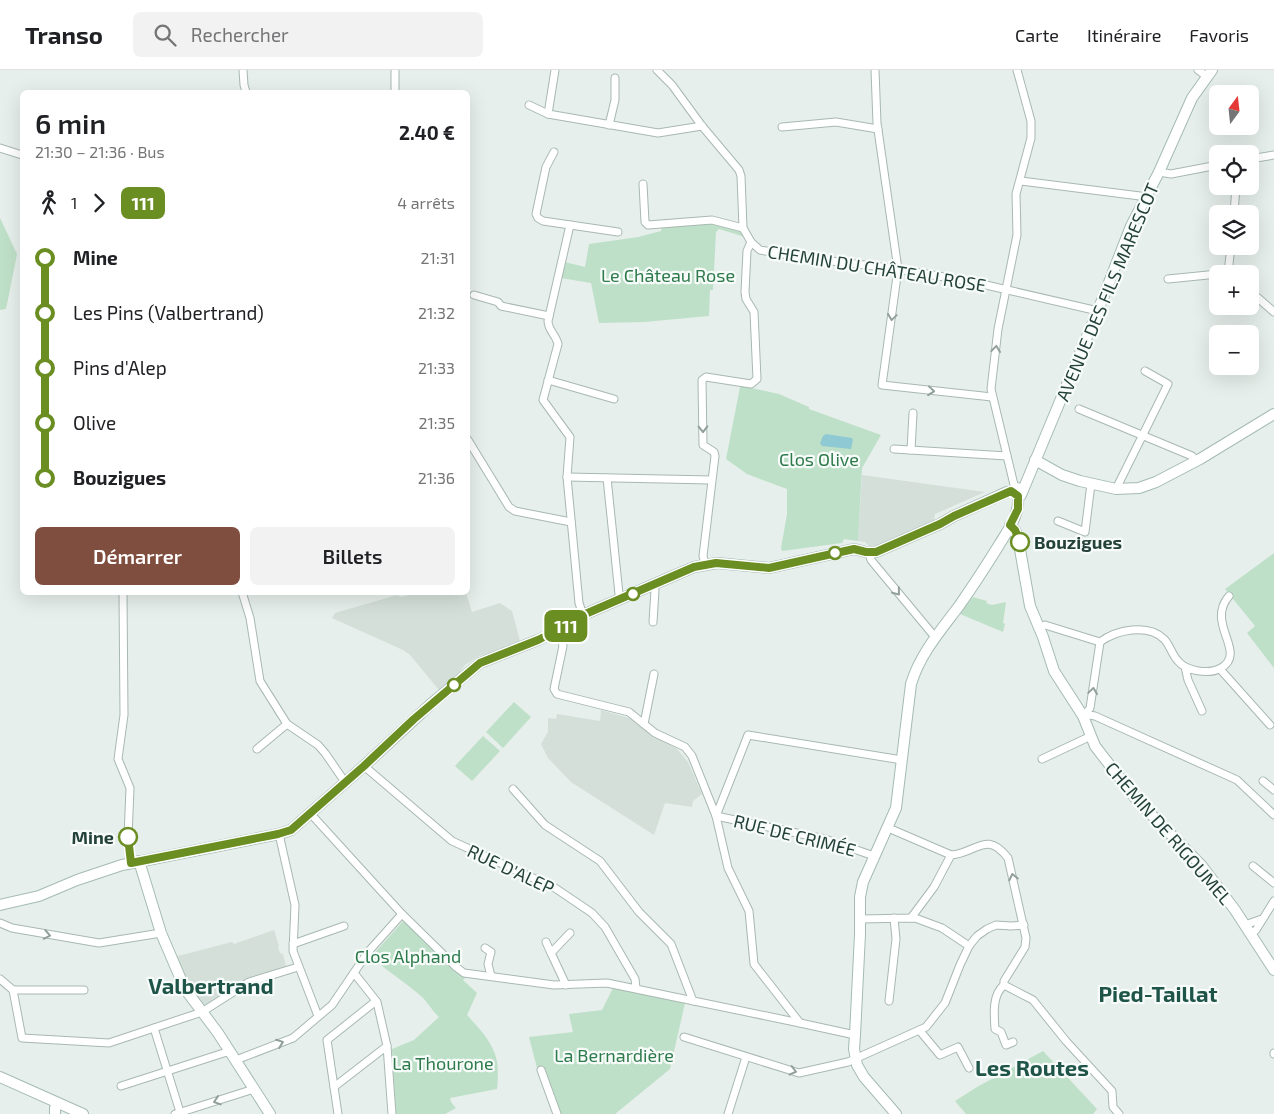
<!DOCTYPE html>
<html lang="fr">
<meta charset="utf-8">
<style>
:root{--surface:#fff;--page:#f2f2f2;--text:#202124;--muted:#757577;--line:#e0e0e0;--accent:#7f4e3f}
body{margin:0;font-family:"Exo 2",sans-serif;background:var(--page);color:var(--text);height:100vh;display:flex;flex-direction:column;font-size:19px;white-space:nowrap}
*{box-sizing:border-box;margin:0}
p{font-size:16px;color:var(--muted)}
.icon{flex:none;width:28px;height:28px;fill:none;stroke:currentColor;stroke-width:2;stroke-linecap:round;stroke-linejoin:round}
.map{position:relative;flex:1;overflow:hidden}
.sheet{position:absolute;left:20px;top:20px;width:450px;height:505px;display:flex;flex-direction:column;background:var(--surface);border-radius:8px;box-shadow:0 5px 20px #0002}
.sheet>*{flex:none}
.badge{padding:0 10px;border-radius:8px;font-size:18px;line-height:32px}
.needle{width:32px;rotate:15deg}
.fabs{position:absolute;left:1209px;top:15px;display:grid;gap:10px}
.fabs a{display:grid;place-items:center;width:50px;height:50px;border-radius:8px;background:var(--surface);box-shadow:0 5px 20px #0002;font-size:25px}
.map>.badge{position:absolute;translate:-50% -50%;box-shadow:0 0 0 2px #fff}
.legs{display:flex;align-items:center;gap:8px;height:55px;padding:0 15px;font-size:16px}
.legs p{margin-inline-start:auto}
.headline{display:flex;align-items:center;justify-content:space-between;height:85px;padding:0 15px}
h1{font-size:28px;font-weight:600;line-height:38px}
.button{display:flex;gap:10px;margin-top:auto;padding:10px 15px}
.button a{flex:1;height:58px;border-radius:8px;background:var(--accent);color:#fff;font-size:20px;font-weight:600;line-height:58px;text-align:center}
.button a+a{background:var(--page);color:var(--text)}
ul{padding:0 15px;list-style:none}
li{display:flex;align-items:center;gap:18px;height:55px;font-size:19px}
li i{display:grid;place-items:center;width:8px;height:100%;margin:0 6px;background:currentColor}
li i::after{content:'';width:12px;height:12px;margin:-6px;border:4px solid;border-radius:50%;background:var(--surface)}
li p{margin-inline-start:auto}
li:first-child i{background:linear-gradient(#0000 50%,currentColor 0)}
li:last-child i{background:linear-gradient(currentColor 50%,#0000 0)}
header{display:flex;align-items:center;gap:30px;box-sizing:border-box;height:70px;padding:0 25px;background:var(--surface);border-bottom:1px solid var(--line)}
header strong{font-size:24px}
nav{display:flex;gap:28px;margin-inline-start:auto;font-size:18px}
.search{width:350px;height:45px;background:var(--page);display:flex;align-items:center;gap:12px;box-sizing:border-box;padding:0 18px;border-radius:8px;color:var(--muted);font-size:19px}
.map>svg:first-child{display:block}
.built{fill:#d4dfda}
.green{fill:#bfe0c8}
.water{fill:#8ec9d4}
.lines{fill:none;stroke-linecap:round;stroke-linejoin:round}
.street-casing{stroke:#a8b8b2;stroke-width:9}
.secondary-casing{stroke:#a4bbb3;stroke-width:12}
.street{stroke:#fff;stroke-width:7}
.secondary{stroke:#fff;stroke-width:10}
.oneway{stroke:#92a09c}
.line-1-casing{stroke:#fff;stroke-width:11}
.line-1{stroke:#6b8e23;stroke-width:8}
.stop-1-dot{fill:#fff;stroke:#6b8e23;stroke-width:2.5}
.labels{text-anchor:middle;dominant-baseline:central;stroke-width:4.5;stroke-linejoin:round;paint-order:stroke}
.street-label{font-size:18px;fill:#24423a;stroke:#f7fbf9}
.park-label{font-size:18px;fill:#2d7a4b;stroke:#f7fbf9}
.stop-label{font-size:18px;font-weight:bold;fill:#24423a;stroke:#f7fbf9;text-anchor:start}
.district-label{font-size:22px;font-weight:bold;fill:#1f5548;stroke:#f7fbf9}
</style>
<header>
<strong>Transo</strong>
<div class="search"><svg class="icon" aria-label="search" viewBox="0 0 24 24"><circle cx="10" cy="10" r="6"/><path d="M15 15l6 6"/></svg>Rechercher</div>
<nav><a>Carte</a><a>Itinéraire</a><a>Favoris</a></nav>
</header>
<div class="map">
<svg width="1274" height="1044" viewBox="0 0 1274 1044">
<rect width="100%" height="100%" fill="#e6efeb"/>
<g class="built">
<polygon points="862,405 985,422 935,444 934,451 886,474 871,478 865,472 858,471"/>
<polygon points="419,523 466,523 472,542 500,533 512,541 520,571 488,584 479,586 465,595 459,603 439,620 410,585 403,580 332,548 335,543 397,525 401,527"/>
<polygon points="601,640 629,648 677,679 688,692 702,724 693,731 692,737 665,733 654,765 571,712 548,688 541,674 548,662 548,648 556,649 557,644 600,651"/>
<polygon points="274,860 279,876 278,877 280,883 283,884 286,896 253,908 205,936 201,936 190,921 174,887 232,872 234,874"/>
</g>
<g class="green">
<polygon points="0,148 17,184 6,239 0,240"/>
<polygon points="713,153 745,163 745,167 719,159 716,162 713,220 710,220 709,246 644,252 599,253 591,213 561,208 565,192 585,197 589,174 638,167 661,161 662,156"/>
<polygon points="742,316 779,324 809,337 809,339 881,365 862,398 858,471 844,469 842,473 782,481 781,478 787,444 787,419 747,404 726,389 740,317"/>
<polygon points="1274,483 1274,598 1247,563 1255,556 1225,519"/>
<polygon points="973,527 987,531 986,533 992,535 1006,532 1003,553 1005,554 1003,562 960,544"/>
<polygon points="514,632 531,647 503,678 486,662"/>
<polygon points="483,666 500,681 472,711 455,696"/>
<path d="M404,850L463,906L466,907L463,910L477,923L467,945C477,956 490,969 495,984C499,995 498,1008 497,1019L450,1028L451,1032L456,1038L445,1044H396L392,979L414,970L439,947C432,941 428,932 421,926C405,912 387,901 371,887Z"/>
<polygon points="613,918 685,933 670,999 615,1044 560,1044 543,997 537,998 529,967 573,962 569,944 602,940"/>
<polygon points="1043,981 1097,1039 1093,1044 966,1044 955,1031 977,1017"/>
</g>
<polygon class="water" points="826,364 852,368 853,370 851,379 822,376 820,373 823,366"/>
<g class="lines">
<defs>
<g id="street">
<polyline points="243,0 244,15 246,22"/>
<polyline points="657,0 672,15 702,56 739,100 741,106 743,158"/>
<polyline points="875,0 877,53 898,199 882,315 992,327"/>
<polyline points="1198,0 1206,6"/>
<polyline points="395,22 395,0"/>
<polyline points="529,35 548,44 658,63 702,56"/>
<polyline points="548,44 555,0"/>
<polyline points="609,55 615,30 615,8"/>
<polyline points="782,57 836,52 878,59"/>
<polyline points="0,78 22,85"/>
<polyline points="554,82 546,97 536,144 538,148 543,151 618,162"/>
<polyline points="1250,89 1274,85"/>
<polyline points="1159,102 1171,104 1218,95"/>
<polyline points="1021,111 1140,126 1145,128"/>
<polyline points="643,114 645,152 648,155 712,150 743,158 751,172 760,180 806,188 898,199 973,212 1098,241"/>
<polyline points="1234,144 1236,116"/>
<path d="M570,155L548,251C548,260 556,265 558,274L543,330L570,367L567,407L579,533L583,545"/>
<polyline points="1228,203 1231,176"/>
<polyline points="1168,209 1228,203"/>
<polyline points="1250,221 1274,242"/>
<polyline points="474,225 498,232 501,236 549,246"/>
<polyline points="548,310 614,329"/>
<polyline points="1079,339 1192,386 1196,391"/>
<polyline points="468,370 509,437 515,441 571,452"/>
<polyline points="894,379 1007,386"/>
<polyline points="911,380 913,343"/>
<polyline points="567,407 711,410"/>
<polyline points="607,408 619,524 621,529"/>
<polyline points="1015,419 991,319 998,259 1017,165 1016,124 1031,68 1031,51 1017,0"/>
<polyline points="1116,419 1168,314 1145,301"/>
<polyline points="1058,451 1085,462 1091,414"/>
<polyline points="869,483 871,490 935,567"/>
<polyline points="705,494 703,486 715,386 714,382 703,375 702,310 706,307 751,314 757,309 754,242 746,229 745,222 747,181 751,172"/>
<polyline points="652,515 655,520 653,552"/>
<polyline points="123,522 124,645 118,689 130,718 128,767 131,793"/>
<polyline points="242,522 250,548 260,611 287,654 318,675 325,683 345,712"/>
<polyline points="1038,557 1045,555 1100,572"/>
<polyline points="558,560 563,576 554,619 557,624 629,642 655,663 685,677 692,686 716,746 728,798 749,841 754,894 800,953 855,965"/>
<path d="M1100,572C1116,560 1148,553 1164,569C1170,575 1172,585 1178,591C1186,601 1209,605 1221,598C1248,582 1205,554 1229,526"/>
<polyline points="1185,597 1188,610 1202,641"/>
<polyline points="1220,599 1270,655"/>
<polyline points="1083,646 1089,645 1095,646 1237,710 1274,745"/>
<polyline points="1084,646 1090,638 1100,572"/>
<polyline points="644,654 654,604"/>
<polyline points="257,679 287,654"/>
<polyline points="1042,689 1091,666"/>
<polyline points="364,696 452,771 555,818 592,843 605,857 635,909 636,918"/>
<polyline points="1263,711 1274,720"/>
<polyline points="513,719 545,755 600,791 639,842 671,874 693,931"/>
<polyline points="310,743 402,844 456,897 464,903 554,915 607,913 800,953"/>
<path d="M893,760L951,785C977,783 986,760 1008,788L1026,868L1025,877L1004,911V915L1033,930L1066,971L1112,1021L1113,1037L1119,1044"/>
<polyline points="279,764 295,835 293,881 318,946"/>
<polyline points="874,786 825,769 716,746 748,665 902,690"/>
<polyline points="1253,796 1274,813"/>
<polyline points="911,848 934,817 951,785"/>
<polyline points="860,849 915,848 942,858 969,876"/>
<polyline points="0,853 12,858 99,873 161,863"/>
<polyline points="1245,855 1262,849"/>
<polyline points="1251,864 1256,860 1274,831"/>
<polyline points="546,872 551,883"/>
<polyline points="293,874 344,856"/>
<polyline points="485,878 491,882 488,894 491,906"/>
<polyline points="354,903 377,932 387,976 392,1044"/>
<polyline points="0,909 13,920 22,968 109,973 202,942 249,912 298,897"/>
<polyline points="566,915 551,883 570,863"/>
<path d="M1004,915C992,925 994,944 995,959L1001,962L1006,975L1013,972"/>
<polyline points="13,920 84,920"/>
<polyline points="889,931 896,869 894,848"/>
<polyline points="154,958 180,1042"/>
<polyline points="920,961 940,985 958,977 969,998"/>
<polyline points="684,967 799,1003 848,992 926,957 945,933 960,895 969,876 977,866 987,859 996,855 1011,856 1024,855"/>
<polyline points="1274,983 1274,984"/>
<polyline points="236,990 293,968 332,935 368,882 402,844"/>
<polyline points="541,1000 557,1044"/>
<polyline points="121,1016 230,981"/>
<polyline points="334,1017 387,976"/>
<polyline points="175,1044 254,1019"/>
<polyline points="338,1044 327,970 376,931"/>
<polyline points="728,1044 746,987"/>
</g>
<g id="secondary">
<polyline points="1035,390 1062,405 1080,411 1116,419 1139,418 1156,412 1200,389 1274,344"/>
<polyline points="1021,425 1103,228 1131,156 1159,102 1192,28 1212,0"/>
<polyline points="1010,455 1015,460 1018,468 1030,536 1043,567 1054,601 1083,646 1095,676 1136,729 1202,796 1235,840 1274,900"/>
<polyline points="139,791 161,863 182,912 188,923 218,963 270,1044"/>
<polyline points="0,835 39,826 77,810 122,795 279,764 291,760 364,696 432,633 480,593 538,570 558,560 583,545 694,497 717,493 769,498 854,479 866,482 876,482 940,454 954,446 1007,422 1013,422 1017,418 1022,420"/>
<polyline points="0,1007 83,1044"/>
<polyline points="55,1044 55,1038 57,1033"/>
<path d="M896,1044L864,1007L857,995L854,979L855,965L860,864V827L863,812L896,738L911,614C920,584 941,560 959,536C973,516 986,496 999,475C1008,460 1020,445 1018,426"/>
</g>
</defs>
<use href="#street" class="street-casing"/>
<use href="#secondary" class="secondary-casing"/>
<use href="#street" class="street"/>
<use href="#secondary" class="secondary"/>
</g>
<defs><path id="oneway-chevron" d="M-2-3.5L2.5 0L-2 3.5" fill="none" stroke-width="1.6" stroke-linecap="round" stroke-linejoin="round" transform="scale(1.25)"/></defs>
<g class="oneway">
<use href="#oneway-chevron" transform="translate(892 247) rotate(98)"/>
<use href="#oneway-chevron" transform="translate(996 279) rotate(-83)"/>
<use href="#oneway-chevron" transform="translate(931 321) rotate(6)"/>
<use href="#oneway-chevron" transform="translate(703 359) rotate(89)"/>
<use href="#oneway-chevron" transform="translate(897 522) rotate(51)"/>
<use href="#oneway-chevron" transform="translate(1093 621) rotate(-82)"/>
<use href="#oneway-chevron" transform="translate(1013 807) rotate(-103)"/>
<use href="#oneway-chevron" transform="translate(47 865) rotate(11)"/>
<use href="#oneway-chevron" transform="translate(280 973) rotate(-21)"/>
<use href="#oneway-chevron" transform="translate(793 1001) rotate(14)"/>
<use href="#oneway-chevron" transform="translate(217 1031) rotate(162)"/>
</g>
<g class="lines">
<defs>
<polyline id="line-1" points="128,767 131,793 278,764 291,760 364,696 414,649 480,593 538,570 558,560 583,545 694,497 716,493 769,498 854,479 866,482 876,482 940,454 954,446 1011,421 1018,426 1018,439 1010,455 1015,460 1020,472"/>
</defs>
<use href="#line-1" class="line-1-casing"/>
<use href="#line-1" class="line-1"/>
</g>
<g class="stop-1-dot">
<circle cx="1020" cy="472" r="9"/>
<circle cx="835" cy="483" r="6"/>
<circle cx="633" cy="524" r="6"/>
<circle cx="454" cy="615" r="6"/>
<circle cx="128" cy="767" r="9"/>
</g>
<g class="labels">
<g class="street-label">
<text transform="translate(877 198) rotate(9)">CHEMIN DU CHÂTEAU ROSE</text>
<text transform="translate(1107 222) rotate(-67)">AVENUE DES FILS MARESCOT</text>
<text transform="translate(1169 763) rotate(49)">CHEMIN DE RIGOUMEL</text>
<text transform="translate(795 765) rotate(14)">RUE DE CRIMÉE</text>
<text transform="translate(511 799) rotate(25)">RUE D'ALEP</text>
</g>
<g class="park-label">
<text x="668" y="205">Le Château Rose</text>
<text x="819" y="389">Clos Olive</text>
<text x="408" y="886">Clos Alphand</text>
<text x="614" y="985">La Bernardière</text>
<text x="443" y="993">La Thourone</text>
</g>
<g class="stop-label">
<text x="1034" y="472">Bouzigues</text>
<text x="114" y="767" text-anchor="end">Mine</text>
</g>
<g class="district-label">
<text x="211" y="915">Valbertrand</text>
<text x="1158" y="923">Pied-Taillat</text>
<text x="1032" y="997">Les Routes</text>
</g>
</g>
</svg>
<div class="fabs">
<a><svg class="needle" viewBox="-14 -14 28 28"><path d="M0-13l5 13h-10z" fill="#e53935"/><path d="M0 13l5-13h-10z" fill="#757577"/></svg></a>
<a><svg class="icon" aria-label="locate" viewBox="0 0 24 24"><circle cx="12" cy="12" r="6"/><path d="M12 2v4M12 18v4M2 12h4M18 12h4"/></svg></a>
<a><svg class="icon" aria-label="layers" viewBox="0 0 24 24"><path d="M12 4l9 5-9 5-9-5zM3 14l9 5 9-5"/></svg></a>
<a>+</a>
<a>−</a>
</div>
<b class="badge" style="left:566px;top:556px;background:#6b8e23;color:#fff">111</b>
<section class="sheet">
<div class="headline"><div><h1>6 min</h1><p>21:30 – 21:36 · Bus</p></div><b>2.40 €</b></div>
<div class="legs"><svg class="icon" aria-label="walk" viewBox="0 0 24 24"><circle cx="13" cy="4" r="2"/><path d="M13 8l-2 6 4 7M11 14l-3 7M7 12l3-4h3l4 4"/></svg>1<svg class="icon" aria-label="forward" viewBox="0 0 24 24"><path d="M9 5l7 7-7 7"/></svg><b class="badge" style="background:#6b8e23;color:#fff">111</b><p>4 arrêts</p></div>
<ul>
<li><i style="color:#6b8e23"></i><b>Mine</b><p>21:31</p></li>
<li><i style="color:#6b8e23"></i><span>Les Pins (Valbertrand)</span><p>21:32</p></li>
<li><i style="color:#6b8e23"></i><span>Pins d'Alep</span><p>21:33</p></li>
<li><i style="color:#6b8e23"></i><span>Olive</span><p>21:35</p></li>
<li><i style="color:#6b8e23"></i><b>Bouzigues</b><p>21:36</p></li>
</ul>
<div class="button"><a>Démarrer</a><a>Billets</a></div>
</section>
</div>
